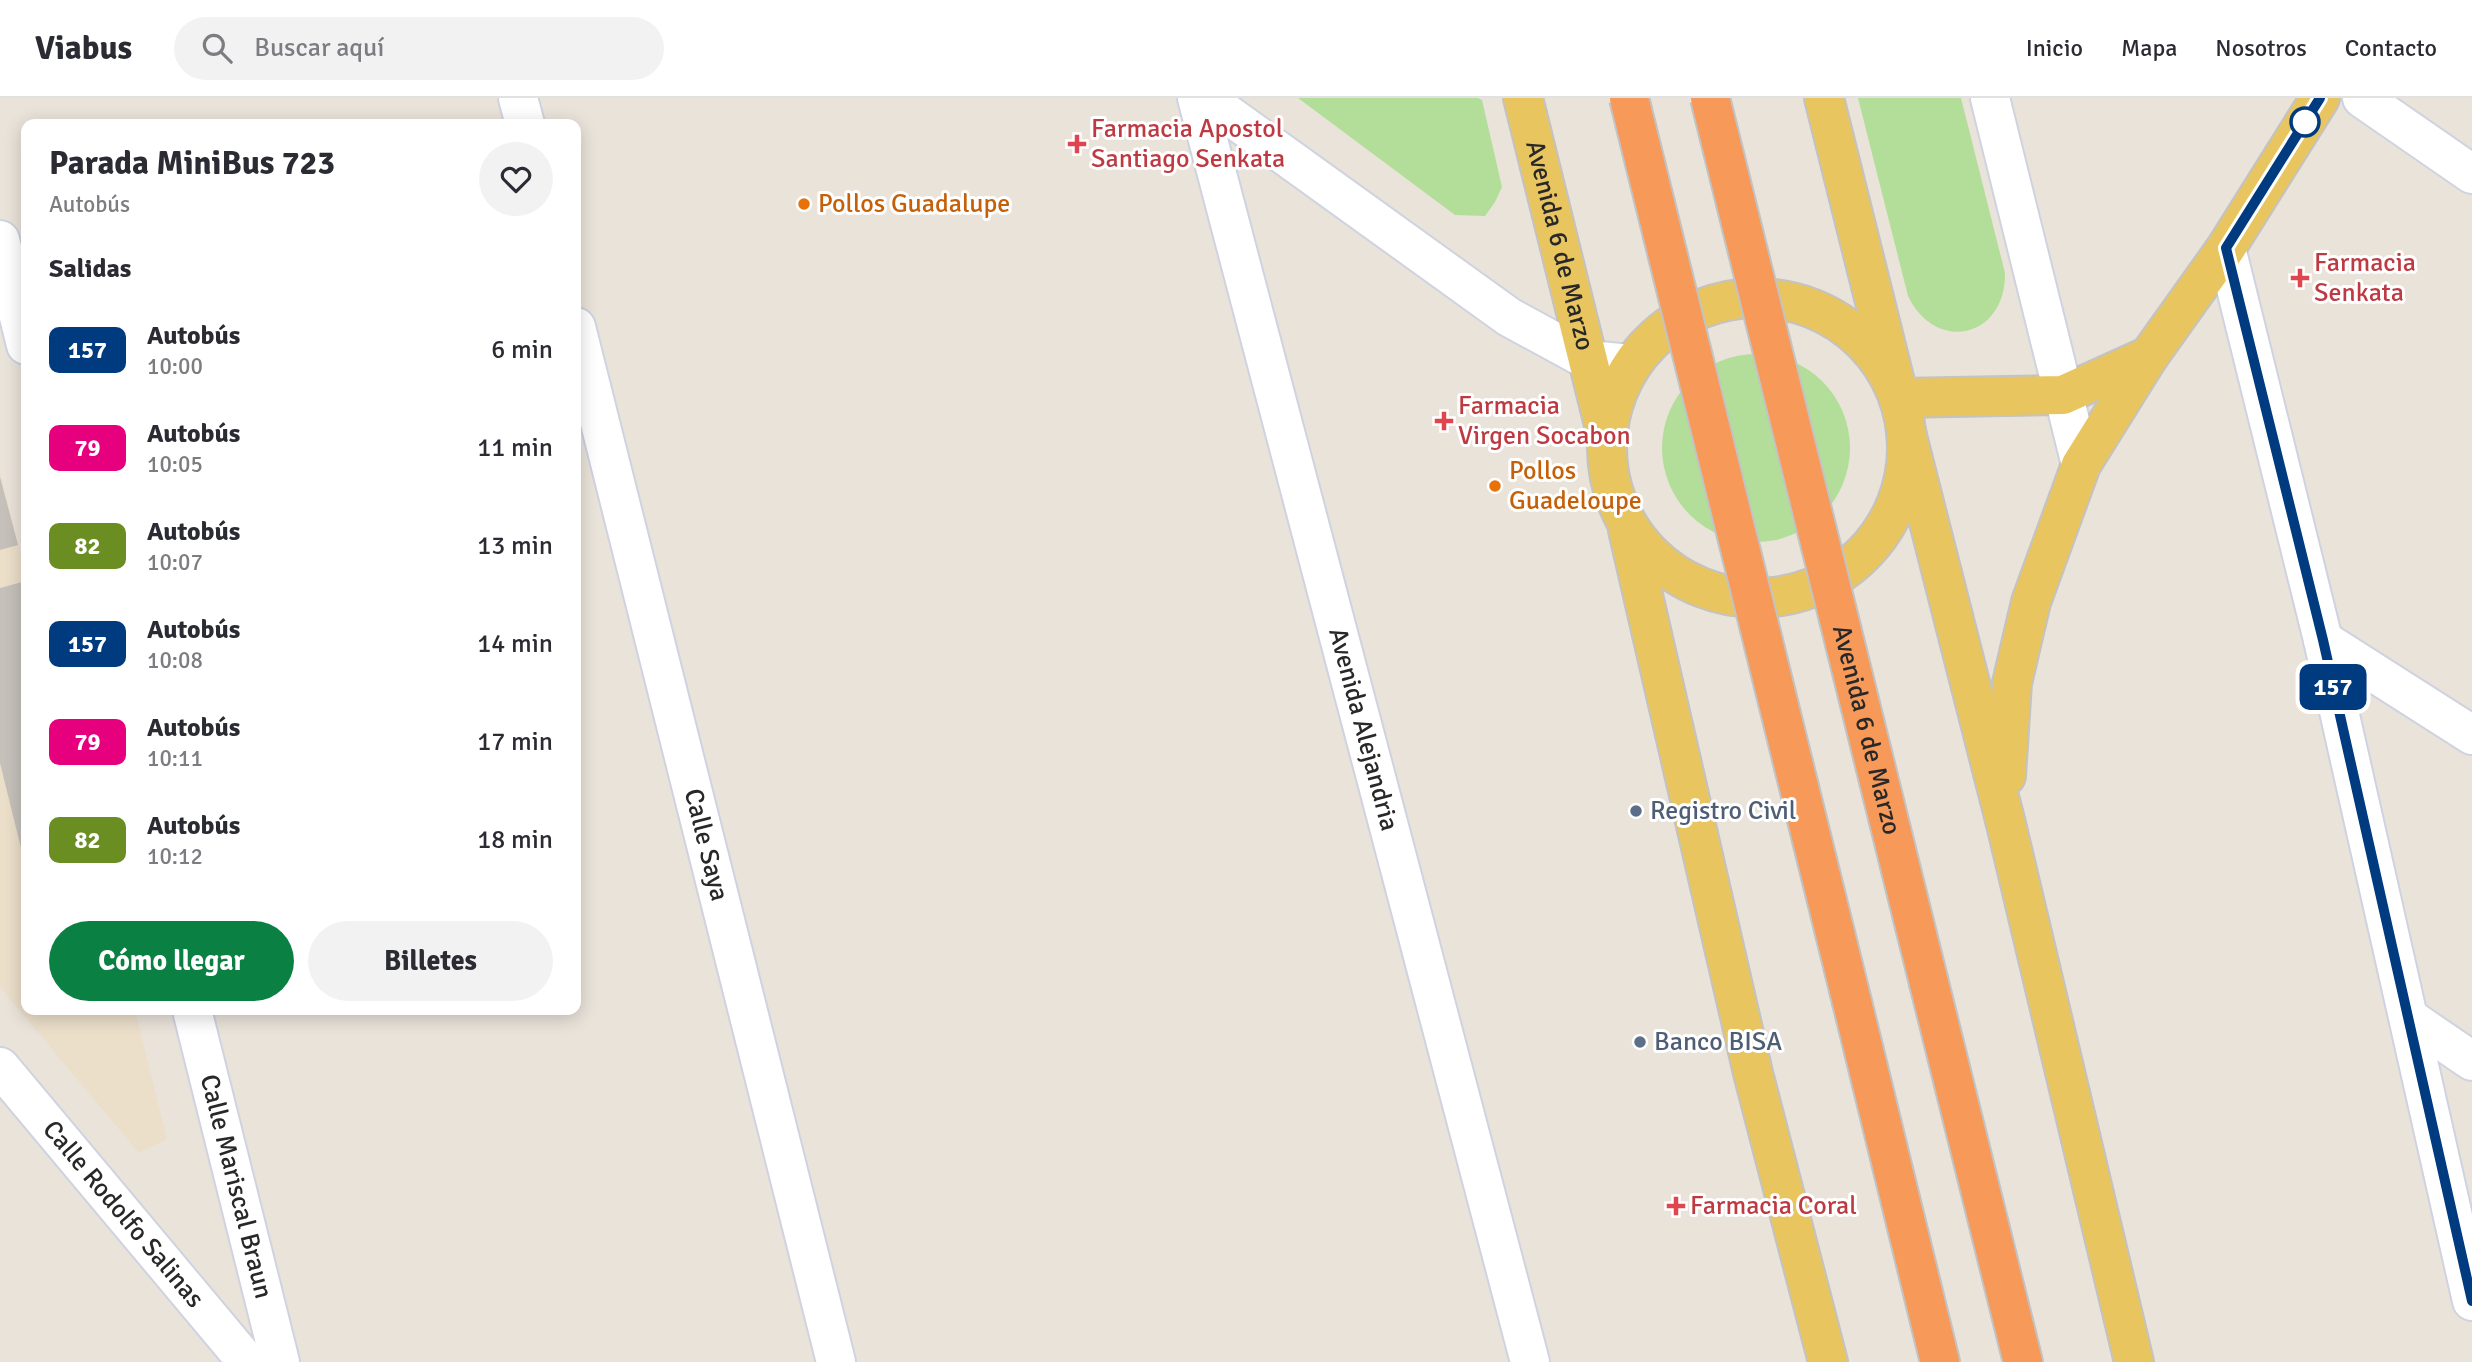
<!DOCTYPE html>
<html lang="es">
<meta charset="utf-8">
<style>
:root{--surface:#fff;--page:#f2f2f3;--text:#2b2b33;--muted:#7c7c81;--line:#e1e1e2;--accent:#0b8043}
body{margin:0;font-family:Signika,sans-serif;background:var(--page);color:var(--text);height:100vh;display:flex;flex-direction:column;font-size:26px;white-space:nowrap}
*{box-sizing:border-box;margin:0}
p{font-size:23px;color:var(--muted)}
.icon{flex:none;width:38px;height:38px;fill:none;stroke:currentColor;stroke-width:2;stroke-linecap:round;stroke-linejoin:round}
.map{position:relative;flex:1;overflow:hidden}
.drawer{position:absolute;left:21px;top:21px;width:560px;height:896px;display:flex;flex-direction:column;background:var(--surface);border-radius:14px;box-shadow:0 4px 18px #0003}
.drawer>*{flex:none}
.badge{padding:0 14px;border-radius:10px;font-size:24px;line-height:46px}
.map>.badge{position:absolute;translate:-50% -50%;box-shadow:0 0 0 4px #fff}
h2{padding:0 28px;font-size:26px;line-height:63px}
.round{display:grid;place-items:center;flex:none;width:74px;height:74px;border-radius:37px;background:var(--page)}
.overview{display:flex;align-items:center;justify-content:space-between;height:119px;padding:0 28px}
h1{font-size:33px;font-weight:700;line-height:52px}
.button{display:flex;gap:14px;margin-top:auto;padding:14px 28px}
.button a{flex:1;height:80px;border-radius:42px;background:var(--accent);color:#fff;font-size:28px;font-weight:700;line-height:80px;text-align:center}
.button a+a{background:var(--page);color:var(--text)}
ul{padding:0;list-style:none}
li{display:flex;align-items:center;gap:21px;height:98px;padding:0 28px}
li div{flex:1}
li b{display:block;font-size:26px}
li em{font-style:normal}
li .badge{min-width:77px;font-weight:700;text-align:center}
header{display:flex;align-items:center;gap:42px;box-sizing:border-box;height:98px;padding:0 35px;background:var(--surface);border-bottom:2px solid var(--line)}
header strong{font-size:33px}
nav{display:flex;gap:38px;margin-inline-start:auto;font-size:24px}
.search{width:490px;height:63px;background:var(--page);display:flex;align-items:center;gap:18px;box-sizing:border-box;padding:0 24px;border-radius:38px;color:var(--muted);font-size:26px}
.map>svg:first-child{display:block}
.education{fill:#ebdfca}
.green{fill:#b2de99}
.building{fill:#c5c0ba}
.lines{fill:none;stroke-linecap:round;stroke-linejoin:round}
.street-casing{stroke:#cfd3e0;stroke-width:42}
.secondary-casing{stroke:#cfd3e0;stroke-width:42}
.primary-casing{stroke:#c3c3c3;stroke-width:42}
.highway-casing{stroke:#c3c3c3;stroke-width:42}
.street{stroke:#fff;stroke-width:38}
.secondary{stroke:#fff;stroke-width:38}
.primary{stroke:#e9c560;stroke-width:38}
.highway{stroke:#f69959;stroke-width:38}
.highway-bridge-casing{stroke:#c3c3c3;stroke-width:42;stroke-linecap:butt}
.highway-bridge{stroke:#f69959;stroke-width:38}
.line-casing{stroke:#fff;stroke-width:16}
.line{stroke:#003b80;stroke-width:10}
.stop-dot{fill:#fff;stroke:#003b80;stroke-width:3.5}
.health-dot{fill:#e0444e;stroke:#fff;stroke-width:2.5}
.food-dot{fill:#e8710a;stroke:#fff;stroke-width:2.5}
.service-dot{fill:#5c6f8a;stroke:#fff;stroke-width:2.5}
.labels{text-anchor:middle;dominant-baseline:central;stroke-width:6;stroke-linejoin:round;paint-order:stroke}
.health-label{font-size:26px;fill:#be3a42;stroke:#fff;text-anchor:start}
.food-label{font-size:26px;fill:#c56008;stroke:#fff;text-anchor:start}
.street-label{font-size:26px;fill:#282828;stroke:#fff}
.service-label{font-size:26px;fill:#4e5e75;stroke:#fff;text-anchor:start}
</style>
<header>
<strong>Viabus</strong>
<div class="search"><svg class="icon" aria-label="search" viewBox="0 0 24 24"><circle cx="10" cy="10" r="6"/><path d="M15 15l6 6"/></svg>Buscar aquí</div>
<nav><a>Inicio</a><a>Mapa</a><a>Nosotros</a><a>Contacto</a></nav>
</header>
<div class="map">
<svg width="2472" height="1264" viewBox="0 0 2472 1264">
<rect width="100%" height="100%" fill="#eae3da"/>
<polygon class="education" points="0,373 26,478 26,912 135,912 167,1041 139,1055 0,889"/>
<g class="green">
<polygon points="1298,0 1478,0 1482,2 1502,89 1495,104 1485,118 1455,117"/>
<path d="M1858,0H1961L2005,175C2006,240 1936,256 1908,198Z"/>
<circle cx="1756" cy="350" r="94"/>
</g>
<g class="building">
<polygon points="0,379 18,447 0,452"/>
<polygon points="26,483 26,766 25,766 0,665 0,490"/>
</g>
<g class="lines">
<defs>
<g id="street">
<polyline points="518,0 525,26"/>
<path id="s1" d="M1197,0L1530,1264"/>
<polyline points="1990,0 2081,367"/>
<polyline points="2362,0 2472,76"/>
<polyline points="0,142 26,247"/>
<polyline points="2226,150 2323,542 2472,1203"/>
<path id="s2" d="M576,229L836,1264"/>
<polyline points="2323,542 2472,637"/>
<path id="s3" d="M192,912L280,1264"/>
<polyline points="2409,920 2472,963"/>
<path id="s4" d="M0,969L247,1264"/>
</g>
<polyline id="secondary" points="1205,0 1509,219 1588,262 1631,266"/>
<g id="primary">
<path id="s5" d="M1523,0L1605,331"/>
<polyline points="1824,0 1899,300 2063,297 2149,258"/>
<circle cx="1757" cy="350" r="150"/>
<polyline points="1906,334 2006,726 2134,1264"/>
<polyline points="1628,432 1753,975 1828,1264"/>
<polyline points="2006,678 2012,585 2031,504 2081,367 2149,258 2226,150 2320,0"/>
</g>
<g id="highway">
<polyline points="1929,885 2023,1264"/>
<polyline points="1852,904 1940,1264"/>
</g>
</defs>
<use href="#street" class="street-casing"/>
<use href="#secondary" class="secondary-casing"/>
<use href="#primary" class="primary-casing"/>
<use href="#highway" class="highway-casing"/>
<use href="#street" class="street"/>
<use href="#secondary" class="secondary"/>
<use href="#primary" class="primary"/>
<use href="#highway" class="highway"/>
<defs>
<g id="highway-bridge">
<polyline points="1629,0 1852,904"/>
<path id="s6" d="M1710,0L1929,885"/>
</g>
</defs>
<use href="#highway-bridge" class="highway-bridge-casing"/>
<use href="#highway-bridge" class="highway-bridge"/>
</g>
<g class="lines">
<defs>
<polyline id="line" points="2320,0 2226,150 2323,542 2472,1203"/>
</defs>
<use href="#line" class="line-casing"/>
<use href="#line" class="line"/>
</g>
<circle class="stop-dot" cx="2305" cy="24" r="14"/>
<g class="health-dot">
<path d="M1073.5 35.5h7v7h7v7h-7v7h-7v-7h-7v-7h7z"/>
<path d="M2296.5 169.5h7v7h7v7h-7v7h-7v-7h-7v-7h7z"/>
<path d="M1440.5 312.5h7v7h7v7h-7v7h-7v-7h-7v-7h7z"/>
<path d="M1672.5 1097.5h7v7h7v7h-7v7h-7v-7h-7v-7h7z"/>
</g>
<g class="food-dot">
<circle cx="804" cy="106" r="7"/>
<circle cx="1495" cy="388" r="7"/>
</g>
<g class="service-dot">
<circle cx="1636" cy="713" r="7"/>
<circle cx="1640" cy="944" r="7"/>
</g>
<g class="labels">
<g class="health-label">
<text x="1091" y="31">Farmacia Apostol<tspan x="1091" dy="30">Santiago Senkata</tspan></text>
<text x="2314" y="165">Farmacia<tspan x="2314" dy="30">Senkata</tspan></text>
<text x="1458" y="308">Farmacia<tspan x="1458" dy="30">Virgen Socabon</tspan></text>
<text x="1690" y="1108">Farmacia Coral</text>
</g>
<g class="food-label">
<text x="818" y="106">Pollos Guadalupe</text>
<text x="1509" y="373">Pollos<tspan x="1509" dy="30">Guadeloupe</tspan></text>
</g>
<g class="street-label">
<text stroke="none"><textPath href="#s5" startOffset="152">Avenida 6 de Marzo</textPath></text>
<text stroke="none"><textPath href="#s1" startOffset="653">Avenida Alejandria</textPath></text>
<text stroke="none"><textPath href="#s6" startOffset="651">Avenida 6 de Marzo</textPath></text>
<text stroke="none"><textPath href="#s2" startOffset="534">Calle Saya</textPath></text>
<text stroke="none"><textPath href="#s3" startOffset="182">Calle Mariscal Braun</textPath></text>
<text stroke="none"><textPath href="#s4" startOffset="192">Calle Rodolfo Salinas</textPath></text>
</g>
<g class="service-label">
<text x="1650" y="713">Registro Civil</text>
<text x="1654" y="944">Banco BISA</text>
</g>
</g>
</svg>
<b class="badge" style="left:2333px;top:589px;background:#003b80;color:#fff">157</b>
<section class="drawer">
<div class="overview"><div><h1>Parada MiniBus 723</h1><p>Autobús</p></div><a class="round"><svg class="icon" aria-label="heart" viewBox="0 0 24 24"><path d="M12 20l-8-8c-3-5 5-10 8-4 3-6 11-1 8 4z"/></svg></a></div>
<h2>Salidas</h2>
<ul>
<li><span class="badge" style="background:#003b80;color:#fff">157</span><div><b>Autobús</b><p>10:00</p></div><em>6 min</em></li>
<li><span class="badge" style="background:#e6007e;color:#fff">79</span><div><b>Autobús</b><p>10:05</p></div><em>11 min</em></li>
<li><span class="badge" style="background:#6b8e23;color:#fff">82</span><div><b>Autobús</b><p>10:07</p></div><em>13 min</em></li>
<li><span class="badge" style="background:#003b80;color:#fff">157</span><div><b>Autobús</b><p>10:08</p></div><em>14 min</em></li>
<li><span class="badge" style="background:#e6007e;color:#fff">79</span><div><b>Autobús</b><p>10:11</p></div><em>17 min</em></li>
<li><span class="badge" style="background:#6b8e23;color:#fff">82</span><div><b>Autobús</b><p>10:12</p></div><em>18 min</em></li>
</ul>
<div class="button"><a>Cómo llegar</a><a>Billetes</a></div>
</section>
</div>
